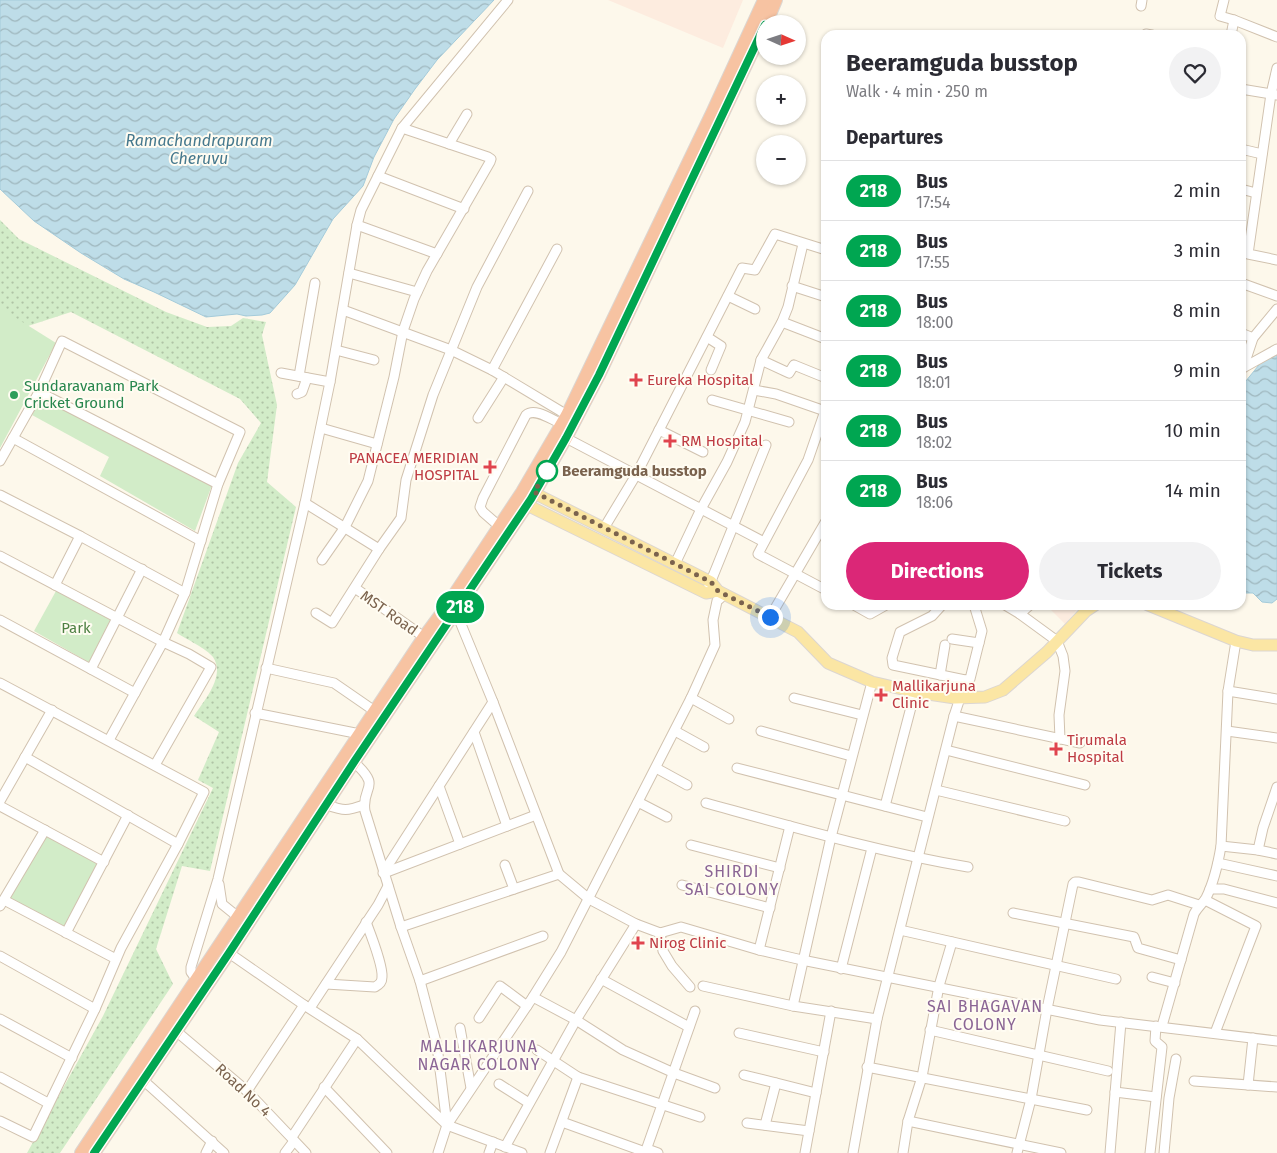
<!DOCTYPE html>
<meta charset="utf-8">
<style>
:root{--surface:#fff;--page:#f2f2f3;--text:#2b2b33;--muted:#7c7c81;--line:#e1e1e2;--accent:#db2777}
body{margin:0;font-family:"Fira Sans",sans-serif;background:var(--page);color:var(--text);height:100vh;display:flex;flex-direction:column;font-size:19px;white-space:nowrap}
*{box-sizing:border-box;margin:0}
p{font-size:16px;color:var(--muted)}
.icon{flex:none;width:28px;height:28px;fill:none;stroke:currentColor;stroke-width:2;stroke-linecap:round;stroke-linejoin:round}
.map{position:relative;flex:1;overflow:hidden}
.side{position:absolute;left:821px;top:30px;width:425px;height:580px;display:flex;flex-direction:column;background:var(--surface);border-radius:15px;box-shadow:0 1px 4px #0004}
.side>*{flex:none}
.badge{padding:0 10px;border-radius:16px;font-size:18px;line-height:32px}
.needle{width:32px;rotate:93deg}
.controls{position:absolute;left:756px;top:15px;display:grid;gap:10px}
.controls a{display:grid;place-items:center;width:50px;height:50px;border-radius:50%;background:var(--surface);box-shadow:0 1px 4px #0004;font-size:25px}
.you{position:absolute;width:25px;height:25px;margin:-12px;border:4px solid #fff;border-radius:50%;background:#1a73e8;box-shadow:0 0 0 8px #1a73e833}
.map>.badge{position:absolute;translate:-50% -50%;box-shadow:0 0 0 2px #fff}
h2{padding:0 25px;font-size:19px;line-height:45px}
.round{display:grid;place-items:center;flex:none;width:52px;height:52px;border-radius:26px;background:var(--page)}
.summary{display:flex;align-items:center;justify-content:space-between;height:85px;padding:0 25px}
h1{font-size:24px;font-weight:700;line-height:38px}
.action{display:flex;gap:10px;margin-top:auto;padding:10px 25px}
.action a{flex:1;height:58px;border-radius:30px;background:var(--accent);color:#fff;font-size:20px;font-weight:700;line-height:58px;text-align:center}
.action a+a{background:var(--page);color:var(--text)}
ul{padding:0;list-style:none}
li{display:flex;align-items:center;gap:15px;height:60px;padding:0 25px;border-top:1px solid var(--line)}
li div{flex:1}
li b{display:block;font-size:19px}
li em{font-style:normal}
li .badge{min-width:55px;font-weight:700;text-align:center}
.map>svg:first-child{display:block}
.commercial{fill:#fdecdf}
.grass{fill:url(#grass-dots)}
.park{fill:#d2ecc8}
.water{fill:url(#water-waves);stroke:#a4cbda}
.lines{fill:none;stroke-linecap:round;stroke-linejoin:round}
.minor-casing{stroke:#d1c2af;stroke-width:11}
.major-casing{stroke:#dcd6d1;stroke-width:13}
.highway-casing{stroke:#dcd6d1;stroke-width:14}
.minor{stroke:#fff;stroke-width:9}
.major{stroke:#fbe6a4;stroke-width:11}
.highway{stroke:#f7c3a2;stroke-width:12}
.line-casing{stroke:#fff;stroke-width:11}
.line{stroke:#00a651;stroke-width:8}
.walk{stroke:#7a624d;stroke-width:5;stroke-dasharray:0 9}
.health-dot{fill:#e0444e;stroke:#fffcf2;stroke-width:2}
.leisure-dot{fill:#2e9e5b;stroke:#fffcf2;stroke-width:2}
.stop-dot{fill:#fff;stroke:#00a651;stroke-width:2.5}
.labels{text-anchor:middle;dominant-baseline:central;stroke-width:4;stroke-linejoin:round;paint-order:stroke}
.health-label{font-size:15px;fill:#be3a42;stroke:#fffcf2;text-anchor:start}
.leisure-label{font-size:15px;fill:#27864d;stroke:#fffcf2;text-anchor:start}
.stop-label{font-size:15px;font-weight:bold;fill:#7a624d;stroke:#fffcf2;text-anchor:start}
.street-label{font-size:15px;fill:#7a624d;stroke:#fffcf2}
.park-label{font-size:15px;fill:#4e8043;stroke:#fffcf2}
.water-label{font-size:16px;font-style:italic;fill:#45788d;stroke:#fffcf2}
.neighbourhood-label{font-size:16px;letter-spacing:1px;fill:#8b6595;stroke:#fffcf2}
</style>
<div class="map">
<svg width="1277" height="1153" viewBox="0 0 1277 1153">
<defs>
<pattern id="grass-dots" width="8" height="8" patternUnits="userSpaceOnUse" patternTransform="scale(1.25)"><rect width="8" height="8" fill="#d2ecc8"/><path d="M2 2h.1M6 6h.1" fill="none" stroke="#afc3a5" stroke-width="1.8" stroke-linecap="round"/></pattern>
<pattern id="water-waves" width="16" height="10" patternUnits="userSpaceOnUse" patternTransform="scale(1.25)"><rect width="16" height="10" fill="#bedde8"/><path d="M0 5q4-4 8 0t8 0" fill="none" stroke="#9fb7be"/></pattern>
</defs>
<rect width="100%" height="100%" fill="#fdf8eb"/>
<g class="commercial">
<polygon points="608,0 743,0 723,48"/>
<polygon points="1046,605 1081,605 1065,624"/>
</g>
<path class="grass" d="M0,220L19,239L166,312L207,327L231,326L243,318L266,322L262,335L277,405L267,482L296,507L210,871L182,866L156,949L173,984L60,1153H27L103,1016L213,788L198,780L219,732L194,716C204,701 226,676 213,657C207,649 186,639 177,633L238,463L261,423L240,399L71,312L22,328L0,313Z"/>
<g class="park">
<polygon points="0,308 56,343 0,448"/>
<polygon points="42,397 212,485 195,531 100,476 109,457 32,415"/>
<polygon points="56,591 111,620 90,663 34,631"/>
<polygon points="46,835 98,863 65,928 10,898"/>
</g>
<g class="water">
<polygon points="0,0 494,0 437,60 415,89 394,119 374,157 363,186 333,219 295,285 270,313 262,315 246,316 237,314 206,317 154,292 124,279 81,253 34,221 0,189"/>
<polygon points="1277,355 1277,599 1272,603 1262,602 1253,593 1241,593 1241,387 1263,360"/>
</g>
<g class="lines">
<defs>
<g id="minor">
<polyline points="1224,0 1220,16 1234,20"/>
<polyline points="1141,6 1142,0"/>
<polyline points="1146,34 1152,35"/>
<polyline points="1231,35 1234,20 1277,37"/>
<polyline points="1277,68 1271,94 1248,254 1277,260"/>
<polyline points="1241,89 1277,95"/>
<polyline points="449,144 467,114"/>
<polyline points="1241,149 1262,154"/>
<polyline points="378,176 464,209"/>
<polyline points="1241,189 1256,193"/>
<polyline points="357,225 437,254"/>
<polyline points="349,273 417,292"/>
<polyline points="1241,283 1277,296"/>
<polyline points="792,286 826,297"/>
<polyline points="728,296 755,309"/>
<polyline points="343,310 451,350 492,370 567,415"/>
<polyline points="782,322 826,339"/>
<polyline points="1241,333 1253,338"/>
<polyline points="707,337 721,346 711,370"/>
<polyline points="336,350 374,360"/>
<polyline points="761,360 789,373 794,365 826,378"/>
<polyline points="1243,368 1253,338 1277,309"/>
<polyline points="1241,369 1277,349"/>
<polyline points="492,370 557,249"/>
<polyline points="281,373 330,382"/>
<polyline points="299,376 315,283"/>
<polyline points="754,390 776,394 825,411 808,460 758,554 826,590"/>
<polyline points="39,392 218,484"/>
<polyline points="297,394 302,392 307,378"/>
<polyline points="712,400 789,422"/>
<polyline points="478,418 504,377"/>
<polyline points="321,428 377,444"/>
<polyline points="659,430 703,452"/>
<polyline points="13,438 201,541"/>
<polyline points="566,438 764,542"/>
<polyline points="0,461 39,392 62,341 240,432 218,484 185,593 163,642 109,740"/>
<polyline points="0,495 80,536 185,593"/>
<polyline points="305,503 379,549"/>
<path d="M499,526L483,512L480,507L483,498L526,415C535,407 552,420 562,424"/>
<polyline points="604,528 636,475 742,268 755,270 775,234 826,250"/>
<polyline points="0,556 163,642 189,654 211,667 155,765"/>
<polyline points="322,560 345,527 368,481 394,377 403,331 414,299 427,271 490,162 491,159 488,157 402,128"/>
<polyline points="675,564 701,509 727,462 745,422 761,360 782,322 788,307 803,244"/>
<polyline points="55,585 80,536"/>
<polyline points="709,586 766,445"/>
<polyline points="355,588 424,637"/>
<polyline points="854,605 870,614 886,605"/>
<polyline points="942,605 932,616 900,632 892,658 893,665 965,680 970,679 982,631 974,605"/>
<polyline points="1005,605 1020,614 1030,605"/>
<polyline points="456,612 493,702 559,874 589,899 636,924 660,933 681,927 759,950 802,960 1100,1020 1277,1041"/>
<polyline points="316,613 332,623 379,549 401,518 406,480 433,395 477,287 528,191"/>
<polyline points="1020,614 1057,641 1063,656 1065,671 1059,715 1060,739"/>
<polyline points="770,617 826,521"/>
<polyline points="0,620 135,693"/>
<polyline points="952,639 979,643"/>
<polyline points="266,668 334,683 376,712"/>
<polyline points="91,669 142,569"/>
<polyline points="940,675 945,645"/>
<polyline points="0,683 204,792 178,844 121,948 95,1009 33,1137 0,1121"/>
<polyline points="1228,691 1277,699"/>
<polyline points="691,698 729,719"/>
<polyline points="794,698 862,715"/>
<polyline points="255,713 360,734"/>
<polyline points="954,716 1080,743"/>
<polyline points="675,731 704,747"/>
<polyline points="761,731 851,756"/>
<polyline points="1227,731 1277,738"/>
<polyline points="474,732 507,826"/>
<polyline points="946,750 1085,785"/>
<polyline points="25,757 178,844"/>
<path d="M354,762C383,789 361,785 365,811L401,927L420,981L437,1046L447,1125"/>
<polyline points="656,768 687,785"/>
<polyline points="737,768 927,817"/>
<polyline points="439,786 460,844"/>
<polyline points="936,790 1065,821"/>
<polyline points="0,801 52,710"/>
<polyline points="638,802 667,817"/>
<path d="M706,803C793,827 879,852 968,867"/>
<path d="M327,805C344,811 347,811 364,805"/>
<polyline points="0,806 104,862"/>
<polyline points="885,806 915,692"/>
<polyline points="691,845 780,868"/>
<polyline points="1221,846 1258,850 1277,854"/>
<polyline points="1258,850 1263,828 1277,787"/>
<polyline points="1218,863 1277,876"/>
<polyline points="505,865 514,889"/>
<polyline points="383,873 493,702"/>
<polyline points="384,873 536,815"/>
<polyline points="219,884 222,904 238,917"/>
<polyline points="682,885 770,908"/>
<polyline points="1210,889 1224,889 1277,903"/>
<polyline points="4,900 116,959"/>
<polyline points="1205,900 1256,926 1215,1033"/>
<polyline points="0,906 45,830"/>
<polyline points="1013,913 1134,937 1138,948 1181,960"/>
<polyline points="401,927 559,874"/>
<polyline points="900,930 1116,979"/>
<polyline points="66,933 128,815"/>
<polyline points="660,933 663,951 672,966 690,987"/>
<polyline points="759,950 790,826"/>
<polyline points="229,953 304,1005 357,1039 447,1125 522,1153"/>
<polyline points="0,956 95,1009"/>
<polyline points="841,969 872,848"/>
<polyline points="1152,977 1175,983"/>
<polyline points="196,979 191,972 191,967 218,879 305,503 330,382 357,225 361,210 402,128 508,0"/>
<polyline points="601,979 689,1027"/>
<polyline points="420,981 543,936"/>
<path d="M326,984L375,987C380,984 382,982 382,977C383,965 371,935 366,922"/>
<polyline points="703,986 793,1006 877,1019"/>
<polyline points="533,997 576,1020 623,1050 674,1073 715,1088"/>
<polyline points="793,1006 831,837 872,682"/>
<polyline points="310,1008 378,905 388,886"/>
<polyline points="479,1018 500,986 527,1006"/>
<polyline points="0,1019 72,1058"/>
<path d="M1162,1026L1194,914C1197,908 1203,903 1206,898C1214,882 1218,864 1221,846L1228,691L1236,641"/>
<polyline points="460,1028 471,1088"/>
<polyline points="930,1030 1108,1071"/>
<polyline points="176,1031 247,1091 306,1153"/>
<polyline points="739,1033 824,1052"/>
<polyline points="537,1050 578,1077 700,1117"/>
<polyline points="867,1067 1087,1110"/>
<polyline points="744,1075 816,1093"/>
<polyline points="0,1077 48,1103"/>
<polyline points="143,1080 224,1153"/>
<polyline points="1194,1081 1277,1087"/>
<polyline points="499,1084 529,1103"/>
<polyline points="1248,1085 1253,1038"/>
<polyline points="324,1087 387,1153"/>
<polyline points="247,1091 304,1005"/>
<polyline points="1115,1092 1156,1097"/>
<polyline points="908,1121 1061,1153"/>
<polyline points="562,1122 645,1152"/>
<polyline points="747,1123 809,1131"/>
<polyline points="765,1125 776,1083"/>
<polyline points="292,1137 357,1039"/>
<polyline points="505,1147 576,1020 636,924"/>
<polyline points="647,1149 658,1153"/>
<polyline points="206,1153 212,1141"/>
<polyline points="285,1153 294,1141"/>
<polyline points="438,1153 447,1125 533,997 561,952 691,698 715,645 713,620 717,601 725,594"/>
<polyline points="489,1153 493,1142"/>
<polyline points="550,1153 578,1077"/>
<polyline points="645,1153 695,1011"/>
<polyline points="805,1153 831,1011"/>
<polyline points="853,1153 877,1019 954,716 960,698"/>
<polyline points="903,1153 908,1121 922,1077 939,986 952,942"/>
<polyline points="1017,1153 1031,1099 1047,1009 1073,884 1075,882 1079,882 1152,900 1168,895 1199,905"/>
<polyline points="1110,1153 1121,1022"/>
<polyline points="1150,1153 1162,1047 1155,1041 1156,1026"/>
<polyline points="1164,1153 1169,1098 1176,1059"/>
</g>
<g id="major">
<polyline points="534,493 711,582 718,591 798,632 828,663 872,682 915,692 955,698 985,697 1003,690 1047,652 1086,611 1095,605"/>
<polyline points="527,505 706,593 718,591"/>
<polyline points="1148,605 1236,641 1253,645 1277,645"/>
</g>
<g id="highway">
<polyline points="766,24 776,0"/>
<polyline points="81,1153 424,637 444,610 522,492 567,415 712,113 764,0"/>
<polyline points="94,1153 229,953 354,762 531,499 566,438 599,375 765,25"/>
</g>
</defs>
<use href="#minor" class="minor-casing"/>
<use href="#major" class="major-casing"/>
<use href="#highway" class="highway-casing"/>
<use href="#minor" class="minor"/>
<use href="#major" class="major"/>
<use href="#highway" class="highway"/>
</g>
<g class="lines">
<defs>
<polyline id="line" points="94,1153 229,953 354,762 531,499 566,438 599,375 765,25"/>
</defs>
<use href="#line" class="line-casing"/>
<use href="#line" class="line"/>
<polyline class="walk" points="547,471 534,492 711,582 718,591 770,617"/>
</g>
<g class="health-dot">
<path d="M633.5 372.5h5v5h5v5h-5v5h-5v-5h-5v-5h5z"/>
<path d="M667.5 433.5h5v5h5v5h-5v5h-5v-5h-5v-5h5z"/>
<path d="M487.5 459.5h5v5h5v5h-5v5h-5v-5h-5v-5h5z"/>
<path d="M878.5 687.5h5v5h5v5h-5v5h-5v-5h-5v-5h5z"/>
<path d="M1053.5 741.5h5v5h5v5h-5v5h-5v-5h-5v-5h5z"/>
<path d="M635.5 935.5h5v5h5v5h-5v5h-5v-5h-5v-5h5z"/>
</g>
<circle class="leisure-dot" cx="14" cy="395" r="5"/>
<circle class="stop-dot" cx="547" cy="471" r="10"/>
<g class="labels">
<g class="health-label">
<text x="647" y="380">Eureka Hospital</text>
<text x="681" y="441">RM Hospital</text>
<text x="479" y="458" text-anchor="end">PANACEA MERIDIAN<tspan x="479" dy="17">HOSPITAL</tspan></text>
<text x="892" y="686">Mallikarjuna<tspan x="892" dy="17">Clinic</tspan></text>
<text x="1067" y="740">Tirumala<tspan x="1067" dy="17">Hospital</tspan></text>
<text x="649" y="943">Nirog Clinic</text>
</g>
<g class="leisure-label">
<text x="24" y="386">Sundaravanam Park<tspan x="24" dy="17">Cricket Ground</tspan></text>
</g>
<g class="stop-label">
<text x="562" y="471">Beeramguda busstop</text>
</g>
<g class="street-label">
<text transform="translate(389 613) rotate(35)">MST Road</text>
<text transform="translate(243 1090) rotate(43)">Road No 4</text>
</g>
<g class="park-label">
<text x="76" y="628">Park</text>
</g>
<g class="water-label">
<text x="199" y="140">Ramachandrapuram<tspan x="199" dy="18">Cheruvu</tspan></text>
</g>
<g class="neighbourhood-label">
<text x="732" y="871">SHIRDI<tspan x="732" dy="18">SAI COLONY</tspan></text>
<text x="985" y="1006">SAI BHAGAVAN<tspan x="985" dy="18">COLONY</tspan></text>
<text x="479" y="1046">MALLIKARJUNA<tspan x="479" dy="18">NAGAR COLONY</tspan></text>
</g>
</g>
</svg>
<div class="controls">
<a><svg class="needle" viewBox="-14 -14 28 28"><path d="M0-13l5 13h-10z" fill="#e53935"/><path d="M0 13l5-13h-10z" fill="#7c7c81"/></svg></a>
<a>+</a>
<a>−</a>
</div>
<div class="you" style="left:770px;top:617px"></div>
<b class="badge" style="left:460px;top:607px;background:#00a651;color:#fff">218</b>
<section class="side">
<div class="summary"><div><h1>Beeramguda busstop</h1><p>Walk · 4 min · 250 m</p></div><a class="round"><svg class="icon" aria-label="heart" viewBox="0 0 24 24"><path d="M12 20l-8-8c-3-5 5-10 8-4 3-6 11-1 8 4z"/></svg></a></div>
<h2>Departures</h2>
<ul>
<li><span class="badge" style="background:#00a651;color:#fff">218</span><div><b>Bus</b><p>17:54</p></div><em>2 min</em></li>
<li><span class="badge" style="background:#00a651;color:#fff">218</span><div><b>Bus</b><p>17:55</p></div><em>3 min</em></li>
<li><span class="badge" style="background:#00a651;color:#fff">218</span><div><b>Bus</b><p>18:00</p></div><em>8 min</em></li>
<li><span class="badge" style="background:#00a651;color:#fff">218</span><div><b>Bus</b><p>18:01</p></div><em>9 min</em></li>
<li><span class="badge" style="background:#00a651;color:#fff">218</span><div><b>Bus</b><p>18:02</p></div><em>10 min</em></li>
<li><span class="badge" style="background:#00a651;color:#fff">218</span><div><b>Bus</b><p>18:06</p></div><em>14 min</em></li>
</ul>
<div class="action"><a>Directions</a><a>Tickets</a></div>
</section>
</div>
